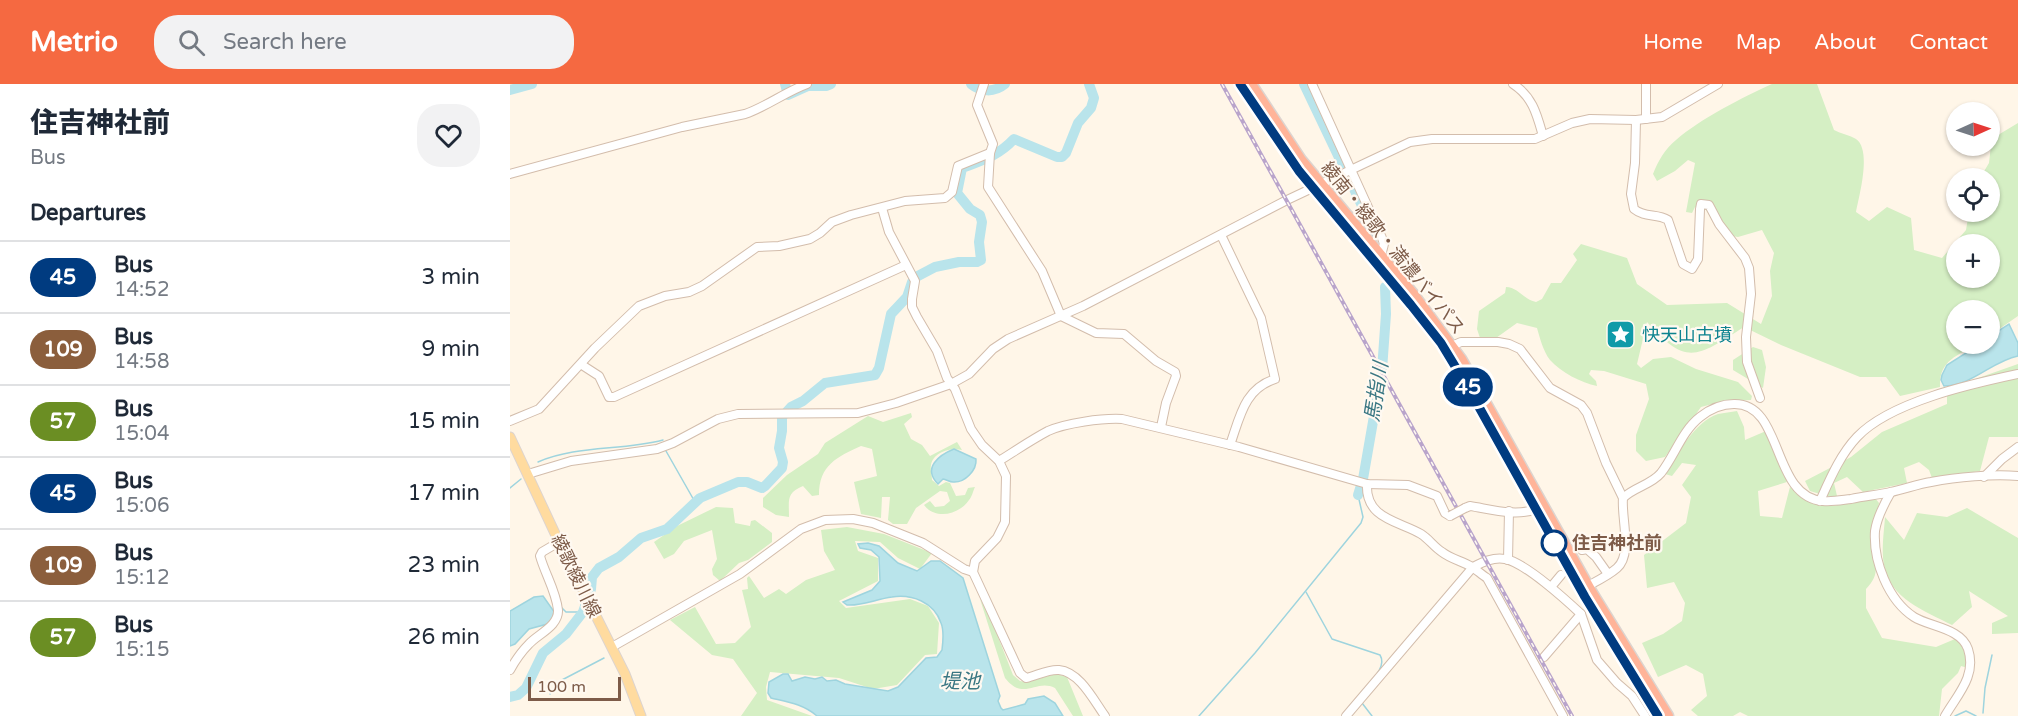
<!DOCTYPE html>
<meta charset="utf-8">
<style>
:root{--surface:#fff;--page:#f2f2f3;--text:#1f2937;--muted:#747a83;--line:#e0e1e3;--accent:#f56941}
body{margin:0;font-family:"Varela Round","Noto Sans JP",sans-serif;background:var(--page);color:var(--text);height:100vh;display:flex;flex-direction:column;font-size:22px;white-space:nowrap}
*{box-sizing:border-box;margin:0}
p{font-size:20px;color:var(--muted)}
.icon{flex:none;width:33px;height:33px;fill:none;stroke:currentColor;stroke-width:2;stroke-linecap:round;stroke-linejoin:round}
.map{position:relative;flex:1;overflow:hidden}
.panel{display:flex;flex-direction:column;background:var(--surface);width:510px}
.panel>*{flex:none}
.badge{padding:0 12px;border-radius:20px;font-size:21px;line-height:39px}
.needle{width:39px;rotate:87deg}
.tools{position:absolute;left:1436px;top:18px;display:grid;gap:12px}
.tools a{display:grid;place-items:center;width:54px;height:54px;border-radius:50%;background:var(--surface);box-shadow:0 2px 4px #0004;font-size:30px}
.scale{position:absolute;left:18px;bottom:15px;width:93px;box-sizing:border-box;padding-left:6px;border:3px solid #7d5b48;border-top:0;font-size:16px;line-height:21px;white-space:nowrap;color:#7d5b48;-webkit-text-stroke:4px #fff9f1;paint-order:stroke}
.map>.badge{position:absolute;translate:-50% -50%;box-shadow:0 0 0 3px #fff}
h2{padding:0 30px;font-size:22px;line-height:54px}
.round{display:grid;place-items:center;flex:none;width:63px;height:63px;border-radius:24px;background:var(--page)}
.summary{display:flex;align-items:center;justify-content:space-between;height:102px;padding:0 30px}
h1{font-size:28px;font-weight:800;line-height:45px}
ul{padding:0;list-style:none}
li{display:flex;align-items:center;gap:18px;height:72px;padding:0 30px;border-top:2px solid var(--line)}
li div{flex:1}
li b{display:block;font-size:22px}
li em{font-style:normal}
li .badge{min-width:66px;font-weight:700;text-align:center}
header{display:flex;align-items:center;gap:36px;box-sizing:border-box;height:84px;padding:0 30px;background:var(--accent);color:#fff}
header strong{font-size:28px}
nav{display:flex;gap:33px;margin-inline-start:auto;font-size:21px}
.search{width:420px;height:54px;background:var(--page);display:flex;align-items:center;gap:15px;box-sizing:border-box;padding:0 21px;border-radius:24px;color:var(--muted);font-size:22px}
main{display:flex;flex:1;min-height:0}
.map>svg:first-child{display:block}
.green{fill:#d5efc4;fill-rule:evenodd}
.water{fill:#b9e4eb;stroke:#9ed4de;stroke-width:1.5}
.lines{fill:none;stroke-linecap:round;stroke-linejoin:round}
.stream{stroke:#9ed4de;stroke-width:1.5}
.river{stroke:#b9e4eb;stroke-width:10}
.minor-casing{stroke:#d3bdac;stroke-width:10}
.major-casing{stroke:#ddd4cf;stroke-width:11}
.highway-casing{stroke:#ddd4cf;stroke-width:13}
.minor{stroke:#fff;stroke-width:8}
.major{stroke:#ffdb9f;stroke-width:9}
.highway{stroke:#ffb499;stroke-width:10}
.rail-casing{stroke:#b9a4cb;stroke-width:4}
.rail{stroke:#fff9f1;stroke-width:1.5;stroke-dasharray:4.5;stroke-linecap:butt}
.minor-bridge-casing{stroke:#d3bdac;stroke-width:10;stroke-linecap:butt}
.minor-bridge{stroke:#fff;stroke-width:8}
.line-casing{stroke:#fff;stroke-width:14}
.line{stroke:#003b80;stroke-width:9}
.stop-dot{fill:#fff;stroke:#003b80;stroke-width:3}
.labels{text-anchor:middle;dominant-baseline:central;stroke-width:4.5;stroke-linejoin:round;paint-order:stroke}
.street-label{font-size:18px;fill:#7d5b48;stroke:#fff9f1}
.culture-label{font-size:18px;fill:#0d838f;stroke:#fff9f1;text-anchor:start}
.stop-label{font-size:18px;font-weight:bold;fill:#7d5b48;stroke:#fff9f1;text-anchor:start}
.water-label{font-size:20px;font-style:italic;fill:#3a7783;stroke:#fff9f1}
</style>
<header>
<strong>Metrio</strong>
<div class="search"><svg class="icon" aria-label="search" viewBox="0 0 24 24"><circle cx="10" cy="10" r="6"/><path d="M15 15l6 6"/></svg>Search here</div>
<nav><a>Home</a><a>Map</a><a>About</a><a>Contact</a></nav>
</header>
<main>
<section class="panel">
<div class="summary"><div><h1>住吉神社前</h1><p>Bus</p></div><a class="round"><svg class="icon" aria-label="heart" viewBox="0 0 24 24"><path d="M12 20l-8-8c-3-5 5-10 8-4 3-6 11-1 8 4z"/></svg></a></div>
<h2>Departures</h2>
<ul>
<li><span class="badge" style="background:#003b80;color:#fff">45</span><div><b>Bus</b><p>14:52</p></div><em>3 min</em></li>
<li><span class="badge" style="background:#8b5e3c;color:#fff">109</span><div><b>Bus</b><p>14:58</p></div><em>9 min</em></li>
<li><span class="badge" style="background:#6b8e23;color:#fff">57</span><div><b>Bus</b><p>15:04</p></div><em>15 min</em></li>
<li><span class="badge" style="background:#003b80;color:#fff">45</span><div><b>Bus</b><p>15:06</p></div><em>17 min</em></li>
<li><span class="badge" style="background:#8b5e3c;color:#fff">109</span><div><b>Bus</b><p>15:12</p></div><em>23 min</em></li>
<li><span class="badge" style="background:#6b8e23;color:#fff">57</span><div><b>Bus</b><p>15:15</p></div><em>26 min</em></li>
</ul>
</section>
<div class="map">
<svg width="1508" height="632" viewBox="0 0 1508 632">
<rect width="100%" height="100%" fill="#fff6e8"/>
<g class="green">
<path d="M1262,0H1307L1324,46C1331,50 1340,51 1346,55C1362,66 1349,112 1346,128L1359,137L1377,123L1401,134L1404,166L1432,174L1456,146L1459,128H1479V94H1470L1479,79L1481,61L1488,51L1508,39V232L1479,252V226H1446V260H1468C1447,272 1429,276 1430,303L1390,312L1376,293H1350L1271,261L1234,243C1188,272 1177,284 1137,238L1127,280L1131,284L1143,275L1161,273L1186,285L1228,298L1242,312L1241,316L1214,317L1191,323L1155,373L1136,377L1126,367V351L1139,315L1136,300L1094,287L1081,286L1079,290L1086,297L1087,302C1071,299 1051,288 1040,276C1033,267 1030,254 1027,244L1007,239L986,254H970L967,245L969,227L995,209L996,203C1008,203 1014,216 1026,218L1032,215L1041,199H1051L1067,176L1063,170L1071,160L1117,174L1127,200L1157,221L1217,219L1251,240L1262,212L1260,187L1264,169L1252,146L1228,153L1211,150L1196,126L1185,123L1182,129L1176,128L1185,79L1178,76L1165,87L1147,97L1143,90C1148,77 1155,65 1166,56C1190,35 1233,13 1262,0ZM1446,160H1479V194H1446Z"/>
<polygon points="1243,263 1252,266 1256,283 1253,304 1223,286 1223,276"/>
<polygon points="1508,280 1508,353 1479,353 1470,387 1422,394 1419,386 1409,378 1394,384 1397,399 1353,408 1337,393 1324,399 1327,412 1320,413 1300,407 1295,397 1341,373 1372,348 1437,320 1437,305"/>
<path d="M1227,327L1234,343L1235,356L1256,347L1277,398L1248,407L1250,432L1272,434L1280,403L1301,419L1322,422L1365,414L1369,419C1367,431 1363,444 1363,456C1363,477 1373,488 1356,505V524L1372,554L1426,563L1445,555L1456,566L1458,584L1451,582L1448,589L1432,605L1429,632H1238L1230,628L1223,632H1188L1181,626L1197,612L1193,590L1176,581L1148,593L1132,559L1153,550L1172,537L1175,519L1164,498L1137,504L1134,471L1176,439L1181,413L1172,401L1186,381L1172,379L1162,392L1155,390C1168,370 1184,338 1208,330C1214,329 1221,328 1227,327Z"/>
<path d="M401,329L402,333L394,340L401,355L412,361L420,372L447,358L452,366C441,363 423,368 421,381C420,386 422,392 422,396L429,402L436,398L440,399L446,412L455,411L458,404L465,403C463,407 462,413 459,416C449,431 425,436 414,421L420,417L425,423L434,422L440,417L437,408L430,407L406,424L397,440H383L378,436L380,413H372L371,434L351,430L344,398L367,392L362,365L351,362C327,373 309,381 309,411L302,412L293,402C276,409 279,416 279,433L266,431L253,423V414L277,391L308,370L315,359L358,332L373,338Z"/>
<polygon points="206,423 223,424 225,439 240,442 241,437 245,436 262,449 262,458 238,476 229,479 210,497 203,491 202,485 207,475 202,446 174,457 164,470 154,475 144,458 167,442"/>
<path d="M1457,424L1508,454V549L1482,550V539L1498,532L1459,507L1462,523L1442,541C1415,527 1380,515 1374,481C1371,466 1374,448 1375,433L1394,456L1407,429L1437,433Z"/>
<polygon points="337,443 374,450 422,469 410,485 388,474 370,458 345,457 348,467 368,474 368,497 329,517 336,524 400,515 418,522 429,539 427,570 415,571 387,601 363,605 329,594 260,588 256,603 257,616 302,632 231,632 247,609 223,575 202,571 160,536 185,523 206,560 225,559 241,543 232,506 238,505 237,494 239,492 254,514 269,505 276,510 296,496 325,486 314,467 311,446"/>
<path d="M470,515L483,540L503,591L510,597L516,598L546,590L557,593L573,632H563L545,604C526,594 514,618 495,594Z"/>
</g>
<g class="water">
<path d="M1499,240L1508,259V272C1482,277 1462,302 1434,302L1431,296L1432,291L1437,281L1470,260H1479V253Z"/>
<path d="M444,365L466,375C467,386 455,399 443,398C440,398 437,396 433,395L428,400C412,384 429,371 444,365Z"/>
<path d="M358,459L369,462L388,479L407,487L421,477H430L453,494L490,612L488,617L491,624L493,626L515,620L518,615L534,612L545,619L553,632H307C293,620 278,618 261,614L258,609L259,598L273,590H278L282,597L295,593L305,595L312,593L317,597L326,596L335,600L378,607L388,603L416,574L427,573L432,566C433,558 434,546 431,539C424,518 402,510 382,513C366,515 353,522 337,521L333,518L362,506L370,497L369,473L361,466L350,464L348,460Z"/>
<polygon points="33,512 45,529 41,539 19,545 5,560 0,562 0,527 24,513"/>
</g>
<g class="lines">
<g class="stream">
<polyline points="156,367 185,418"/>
<path d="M28,378C67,361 111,367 153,356"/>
<polyline points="0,404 11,395"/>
<path d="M796,508L822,555L870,571C878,584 858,599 850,610"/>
<polyline points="51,523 56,528 73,528"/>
<polyline points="40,610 50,597 94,574"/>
<polyline points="852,619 862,632"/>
<polyline points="1473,629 1475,604 1482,571"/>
<polyline points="689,632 745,569 851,439 853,433 848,411"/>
<polyline points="1445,632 1456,627 1466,632"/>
</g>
<g class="river">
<polyline points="275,0 278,11 298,2 316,2 321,0"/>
<path d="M461,0C471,8 484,9 495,0"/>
<polyline points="794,0 856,130 862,151"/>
<polyline points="0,6 22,0"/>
<polyline points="848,411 853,395 872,286 876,230 875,203"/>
<path d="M0,613L8,611L16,604L33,569L56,550L73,528L81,505L82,493L89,484L109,473L131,454L157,445L190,414L228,398H237L252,404L255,402L272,384L273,378L269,364L272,347V333L281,323L293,317L315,299L365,291L369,284L381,230L397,213L402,198L406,193L425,183L449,178H467L471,176L469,158L472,138L470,131L460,125L447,109L452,84C473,76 488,72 504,55L547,73H552L556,69L568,39L581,24L584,14L579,0"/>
</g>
<defs>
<g id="minor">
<polyline points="474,0 467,21 483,60 480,69 478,103 532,187 551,232 586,249 614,250 646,277 665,288 666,292 656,319 651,343"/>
<polyline points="802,0 872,154 874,160 871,172"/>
<path d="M1003,0C1023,13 1027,31 1033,52"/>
<polyline points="1136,0 1136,35"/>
<path d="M1126,36L1125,79L1121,110L1124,125C1135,134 1147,129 1158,136L1173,180L1182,185L1188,175L1190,125L1191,120L1199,121L1209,140L1235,174L1239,184L1241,210L1236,253L1237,278L1250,314"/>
<path d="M0,90L172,43L235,30C256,23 275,8 297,0"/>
<path d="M372,124L379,148L405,197L402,215V223L407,233L427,267L437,294L445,305L461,345L472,361L489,377L496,392L495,438L487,454L465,477L463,488L510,589L516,594C526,592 538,585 549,586C570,588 584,617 595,632"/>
<path d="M711,151L751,234L765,295C734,305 730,333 720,361"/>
<polyline points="937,264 951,258 988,258 999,260 1010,265 1040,304 1071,321 1077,329 1096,379 1113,414"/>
<polyline points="72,281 89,292 99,313 104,313 396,181"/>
<polyline points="0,337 29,325 85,264 129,222 155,212 179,208 192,202 247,163 269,162 300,155 310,149 322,138 341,131 395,117 435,114 442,108 448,82 480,69"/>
<path d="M489,377C505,367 521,356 538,347C556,339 592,334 612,335L729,363L857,400L898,401L927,412L935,429L940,432"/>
<polyline points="18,390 61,377 147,365 163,359 208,335 228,330 348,329 386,319 441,300 459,290 483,265 498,255 573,222 777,116 900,58 922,55 1025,55 1062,39 1080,35 1126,36 1152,33 1208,0"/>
<polyline points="1474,393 1492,375 1508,363"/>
<path d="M857,400C855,435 889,437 911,450C919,455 924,463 932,468C941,475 952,477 962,483C967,486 972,491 977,494L1053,632"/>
<path d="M1381,408C1374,420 1367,433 1365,447C1363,477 1378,516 1404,533C1420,543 1451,544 1458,565C1467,592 1447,611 1435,632"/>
<path d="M1310,417C1320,395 1330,371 1347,353C1380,318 1461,300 1508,290"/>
<path d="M955,424L960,422C980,425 1006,433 1026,425"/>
<polyline points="1072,466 1077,465 1086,473 1098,490"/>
<polyline points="998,476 999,427"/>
<polyline points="1041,503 1051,491"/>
<path d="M1074,504C1085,498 1098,492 1107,484C1123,470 1111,434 1113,414C1124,403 1141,401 1151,389C1165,371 1172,347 1190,333C1200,325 1212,320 1224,320C1274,319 1261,413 1313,417C1322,418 1332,416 1341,415C1354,412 1368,411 1381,408C1395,405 1408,400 1421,398C1447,393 1482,390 1508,392"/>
<polyline points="1071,530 1087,576 1107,599 1122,612 1135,632"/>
<polyline points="102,563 230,490 291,445 315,436 343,435 363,439 413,459 454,485 463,488"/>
<path d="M0,586C5,577 11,568 19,560C28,550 49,542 48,526C46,507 35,490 30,472L32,468L49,458"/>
<path d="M836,632L963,483C973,478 983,473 995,475C1014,478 1056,516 1071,530L1034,573"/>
</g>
<polyline id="major" points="0,353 49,458 115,590 131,632"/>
<g id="highway">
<polyline points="730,0 789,87 901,221 931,259 961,307 1075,513 1148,632"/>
<polyline points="741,0 791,76 904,211 951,275 1082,509 1158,632"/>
</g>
</defs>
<use href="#minor" class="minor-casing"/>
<use href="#major" class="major-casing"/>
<use href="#highway" class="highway-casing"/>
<use href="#minor" class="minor"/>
<use href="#major" class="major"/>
<use href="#highway" class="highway"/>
<defs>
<polyline id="rail" points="712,0 1062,632"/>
</defs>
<use href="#rail" class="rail-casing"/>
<use href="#rail" class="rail"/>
<defs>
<polyline id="minor-bridge" points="940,432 955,424"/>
</defs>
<use href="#minor-bridge" class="minor-bridge-casing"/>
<use href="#minor-bridge" class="minor-bridge"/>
</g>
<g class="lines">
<defs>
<polyline id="line" points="730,0 789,87 901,221 931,259 960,307 1075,513 1148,632"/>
</defs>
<use href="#line" class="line-casing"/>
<use href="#line" class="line"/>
</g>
<defs>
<symbol id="sight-square" viewBox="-11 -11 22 22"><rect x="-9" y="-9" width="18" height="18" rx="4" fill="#0f9aa8" stroke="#fff9f1"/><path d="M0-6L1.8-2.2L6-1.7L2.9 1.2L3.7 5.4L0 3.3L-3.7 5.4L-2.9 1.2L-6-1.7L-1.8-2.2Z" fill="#fff"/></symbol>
</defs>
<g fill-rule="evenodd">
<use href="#sight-square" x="1094" y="234" width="33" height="33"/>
</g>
<circle class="stop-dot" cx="1044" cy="459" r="12"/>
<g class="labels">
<g class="street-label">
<text transform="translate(883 164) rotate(51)">綾南・綾歌・満濃バイパス</text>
<text transform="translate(66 492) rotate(64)">綾歌綾川線</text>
</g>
<g class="culture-label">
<text x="1132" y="251">快天山古墳</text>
</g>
<g class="stop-label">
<text x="1062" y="459">住吉神社前</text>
</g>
<g class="water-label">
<text transform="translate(867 308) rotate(-81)">馬指川</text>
<text x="450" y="598">堤池</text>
</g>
</g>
</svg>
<div class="tools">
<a><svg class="needle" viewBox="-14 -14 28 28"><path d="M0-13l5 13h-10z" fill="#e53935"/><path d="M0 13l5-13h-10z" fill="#747a83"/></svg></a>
<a><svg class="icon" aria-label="locate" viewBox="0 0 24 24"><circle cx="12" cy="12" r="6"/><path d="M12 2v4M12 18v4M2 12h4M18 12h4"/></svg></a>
<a>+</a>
<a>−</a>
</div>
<div class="scale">100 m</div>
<b class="badge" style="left:958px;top:303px;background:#003b80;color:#fff">45</b>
</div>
</main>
